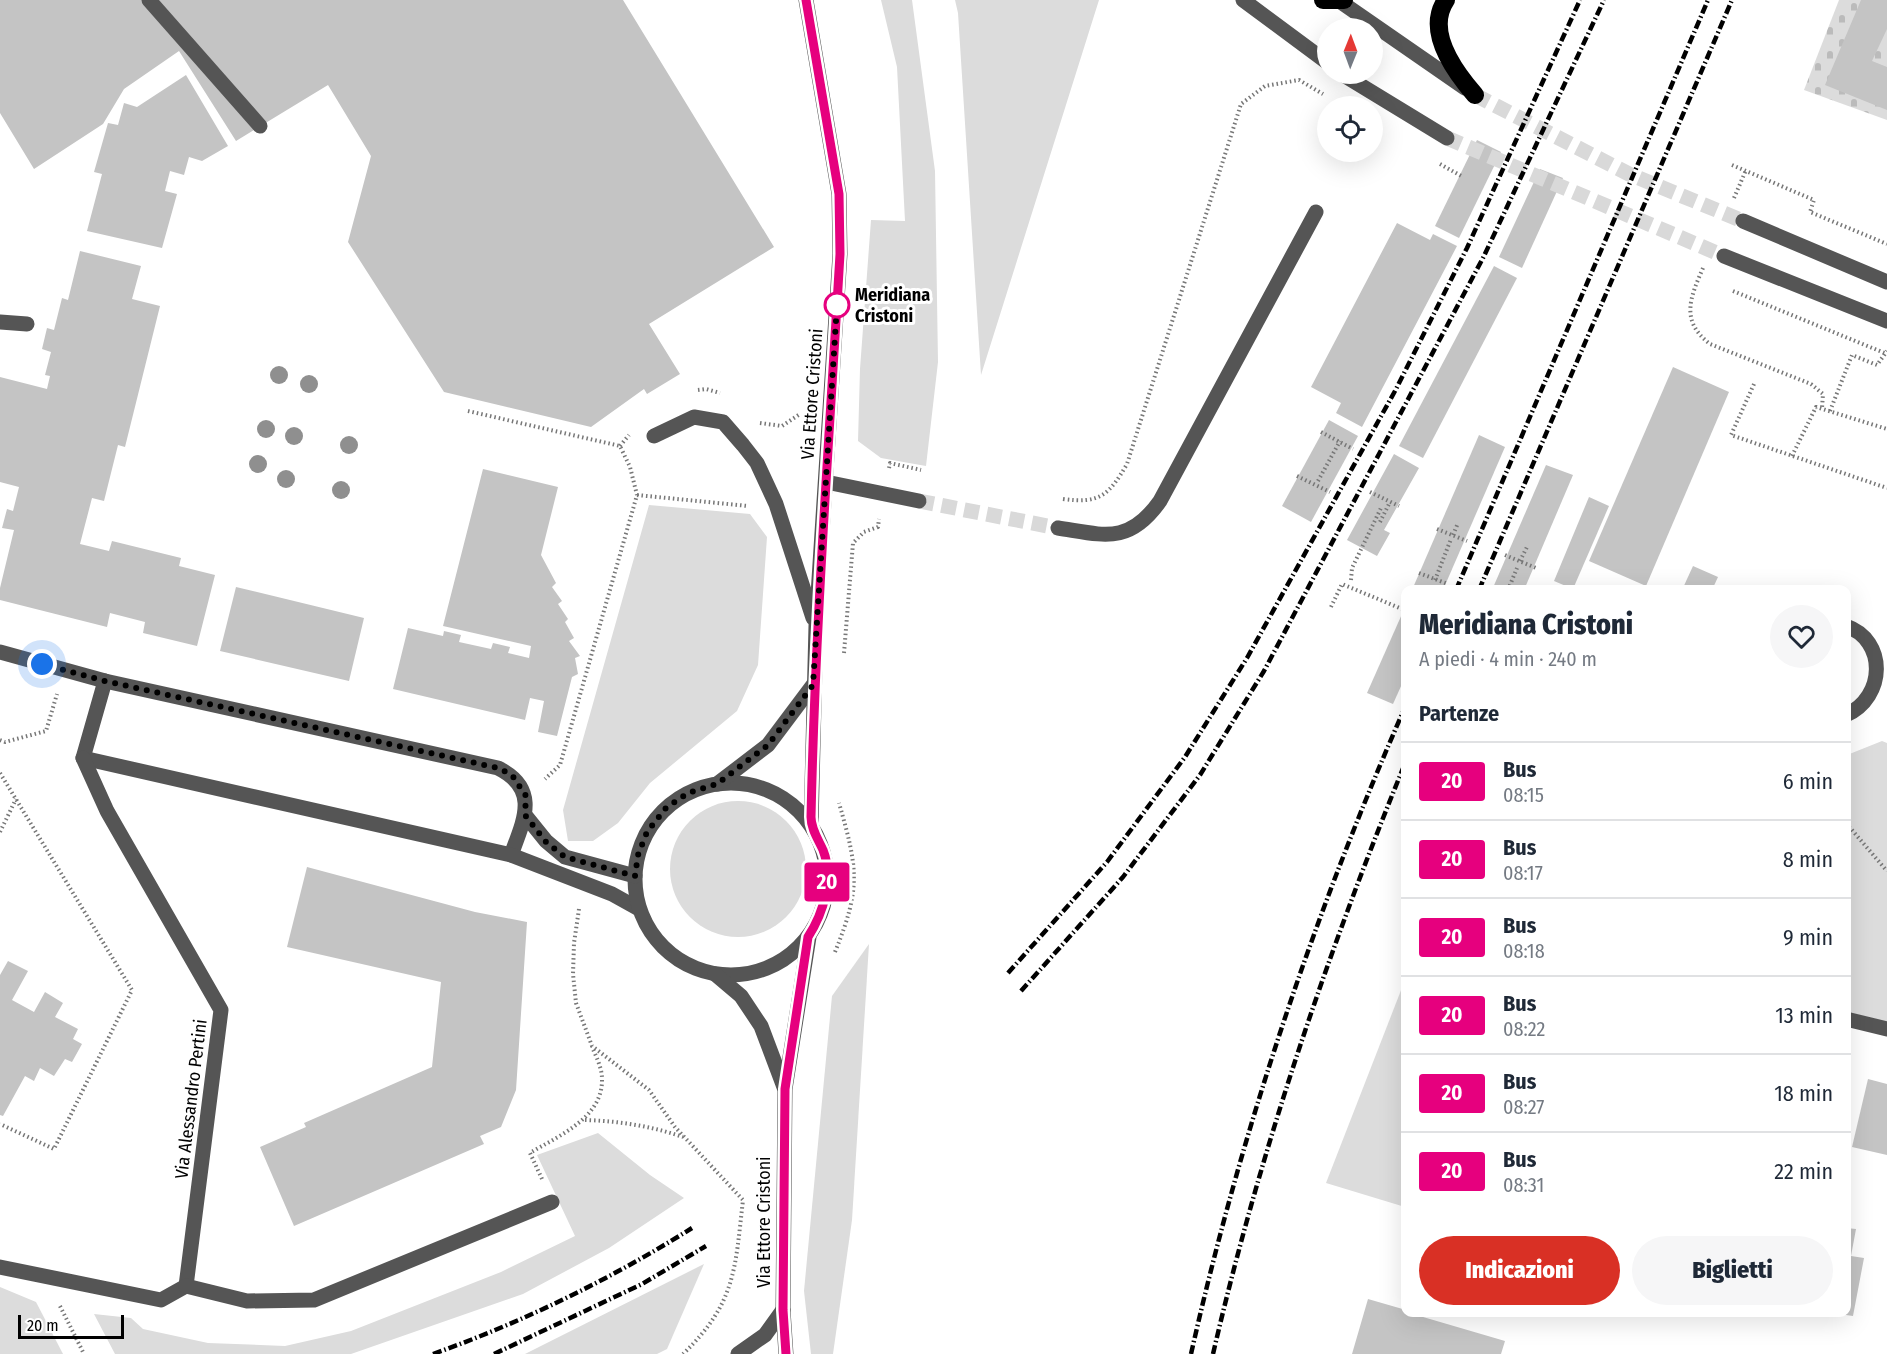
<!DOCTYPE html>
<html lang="it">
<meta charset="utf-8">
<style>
:root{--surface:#fff;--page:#f6f6f7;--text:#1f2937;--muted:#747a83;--line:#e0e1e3;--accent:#d93025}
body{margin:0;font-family:"Fira Sans Condensed",sans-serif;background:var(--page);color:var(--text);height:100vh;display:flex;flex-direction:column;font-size:22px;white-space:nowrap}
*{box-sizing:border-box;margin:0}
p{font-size:20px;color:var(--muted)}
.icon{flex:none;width:33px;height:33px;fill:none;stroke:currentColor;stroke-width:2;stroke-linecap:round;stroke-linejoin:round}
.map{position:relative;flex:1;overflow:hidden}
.side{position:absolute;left:1401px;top:585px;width:450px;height:732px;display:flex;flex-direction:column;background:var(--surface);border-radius:12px;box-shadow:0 6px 24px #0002}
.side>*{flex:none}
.badge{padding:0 12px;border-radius:4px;font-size:21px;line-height:39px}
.needle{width:39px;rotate:1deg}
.buttons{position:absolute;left:1317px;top:18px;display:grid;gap:12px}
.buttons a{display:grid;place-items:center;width:66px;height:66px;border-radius:50%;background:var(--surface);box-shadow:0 6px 24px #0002;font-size:30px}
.scale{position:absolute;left:18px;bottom:15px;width:106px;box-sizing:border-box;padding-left:6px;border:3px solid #000;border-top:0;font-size:16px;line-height:21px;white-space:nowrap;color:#000;-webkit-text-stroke:4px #fff;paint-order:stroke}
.you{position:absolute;width:30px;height:30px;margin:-15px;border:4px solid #fff;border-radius:50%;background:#1a73e8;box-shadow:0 0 0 9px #1a73e833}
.map>.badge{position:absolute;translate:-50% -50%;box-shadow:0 0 0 3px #fff}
h2{padding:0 18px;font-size:22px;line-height:54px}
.round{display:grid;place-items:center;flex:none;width:63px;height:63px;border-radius:32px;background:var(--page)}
.overview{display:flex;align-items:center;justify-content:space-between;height:102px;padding:0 18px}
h1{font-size:28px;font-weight:800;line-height:45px}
.primary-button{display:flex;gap:12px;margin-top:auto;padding:12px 18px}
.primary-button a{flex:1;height:69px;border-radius:36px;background:var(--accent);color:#fff;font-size:24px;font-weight:800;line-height:69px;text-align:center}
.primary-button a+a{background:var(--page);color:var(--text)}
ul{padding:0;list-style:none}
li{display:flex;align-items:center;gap:18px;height:78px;padding:0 18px;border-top:2px solid var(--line)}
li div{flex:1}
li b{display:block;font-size:22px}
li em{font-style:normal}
li .badge{min-width:66px;font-weight:700;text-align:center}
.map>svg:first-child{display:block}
.grass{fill:#dcdcdc}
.cemetery{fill:url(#cemetery-stones)}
.building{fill:#c4c4c4}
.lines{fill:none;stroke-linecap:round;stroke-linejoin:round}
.minor-tunnel{stroke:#d9d9d9;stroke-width:15;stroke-dasharray:15 8;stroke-linecap:butt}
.path{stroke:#777;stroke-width:4;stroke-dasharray:1.5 3;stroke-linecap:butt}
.minor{stroke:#555;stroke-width:15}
.highway{stroke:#000;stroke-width:18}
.rail{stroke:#000;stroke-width:4.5;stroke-dasharray:9 3 1.5 3;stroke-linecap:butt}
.tree{fill:#8f8f8f}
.line-casing{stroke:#fff;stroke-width:14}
.line{stroke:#e6007e;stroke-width:9}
.walk{stroke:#000;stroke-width:6;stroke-dasharray:0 10.8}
.stop-dot{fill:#fff;stroke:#e6007e;stroke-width:3}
.labels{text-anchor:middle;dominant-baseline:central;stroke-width:6;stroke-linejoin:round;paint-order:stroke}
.stop-label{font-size:18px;font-weight:bold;fill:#000;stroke:#fff;text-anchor:start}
.street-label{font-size:18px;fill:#000;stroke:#fff}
</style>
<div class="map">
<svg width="1887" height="1354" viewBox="0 0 1887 1354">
<defs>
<pattern id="cemetery-stones" width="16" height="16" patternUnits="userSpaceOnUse" patternTransform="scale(1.5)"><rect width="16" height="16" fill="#dcdcdc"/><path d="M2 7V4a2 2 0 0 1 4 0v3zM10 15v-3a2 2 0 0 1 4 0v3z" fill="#bbb"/></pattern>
</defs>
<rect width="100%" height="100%" fill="#fff"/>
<g class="grass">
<polygon points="881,0 912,0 935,171 938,362 926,466 881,458 858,441 860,369 871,220 905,221 897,67"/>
<polygon points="955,0 1099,0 981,375 958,13"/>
<polygon points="649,505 750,514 767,537 758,665 737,711 650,783 618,823 593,841 568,841 563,810"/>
<polygon points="1882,741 1887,743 1887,1022 1847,1012 1847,755"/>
<circle cx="738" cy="869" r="68"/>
<polygon points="869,944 852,1220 833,1354 811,1354 804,1291 832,996"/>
<polygon points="1405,980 1405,1207 1326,1183"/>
<polygon points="598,1133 650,1175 684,1198 609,1248 523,1294 351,1354 115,1354 94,1314 131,1318 143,1329 208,1343 285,1346 351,1331 501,1272 575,1236 537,1155"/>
<polygon points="704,1264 667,1349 657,1354 525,1354"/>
<polygon points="0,1287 36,1302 63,1354 0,1354"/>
</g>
<polygon class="cemetery" points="1839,0 1887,0 1887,120 1804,90"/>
<g class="building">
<polygon points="0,0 623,0 774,247 649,324 680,374 647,394 644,389 591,427 444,392 348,242 371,156 328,85 236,141 179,51 124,89 103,124 34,169 0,113"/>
<polygon points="1861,0 1887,0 1887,29 1872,61 1887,67 1887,110 1825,85"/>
<polygon points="186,75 228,146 202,161 189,157 184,175 170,171 165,191 177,194 162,248 87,231 102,174 94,172 108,123 118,125 124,103 137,107"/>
<polygon points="1477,140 1501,152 1459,238 1435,226"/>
<polygon points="1540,169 1563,178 1522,268 1499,257"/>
<polygon points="1397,223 1430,240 1433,234 1457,246 1362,427 1336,413 1341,403 1311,387"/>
<polygon points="80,251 141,266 132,299 160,306 125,447 118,445 104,501 92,498 80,544 109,551 112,541 181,558 179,566 215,575 197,646 143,633 145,622 110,613 107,627 0,600 0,588 14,530 2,528 7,509 13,511 19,487 0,482 0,377 47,389 50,376 45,375 51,352 42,349 47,328 54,330 62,298 68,300"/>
<polygon points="1494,266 1517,278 1423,458 1399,446"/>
<polygon points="1673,367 1729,392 1646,586 1589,561"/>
<polygon points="1329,420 1358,436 1311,522 1282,506"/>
<polygon points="1479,435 1505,447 1443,590 1412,590"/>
<polygon points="1394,454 1419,468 1384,530 1390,533 1377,556 1347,540"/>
<polygon points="1546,465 1573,475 1524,590 1492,590"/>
<polygon points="483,469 558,487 541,555 556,583 552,587 562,601 558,604 568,619 565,622 574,638 569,641 580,656 575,658 578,674 572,677 557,736 538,732 544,701 530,698 525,720 393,689 408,628 443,636 444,631 461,635 459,642 491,649 493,643 510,647 508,653 529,658 531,646 443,626"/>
<polygon points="1589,497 1609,506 1573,589 1554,581"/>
<polygon points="1693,566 1718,577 1712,590 1682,590"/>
<polygon points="236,587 364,618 349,681 220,651"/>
<polygon points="1406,605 1406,675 1393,704 1367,693"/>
<polygon points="307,867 475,912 527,922 516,1090 501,1127 480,1136 484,1144 294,1226 260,1147 306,1127 304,1123 432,1067 441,982 287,947"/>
<polygon points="8,961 28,971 12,1000 34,1012 45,992 63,1003 55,1017 78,1029 73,1039 82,1044 72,1062 65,1059 54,1076 40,1068 34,1081 25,1076 3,1116 0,1115 0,975"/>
<polygon points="1868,1079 1887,1084 1887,1155 1852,1147"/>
<polygon points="1846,1228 1856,1229 1851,1256 1864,1258 1853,1316 1839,1314 1846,1312"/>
<polygon points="1368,1299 1406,1310 1406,1312 1505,1341 1501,1354 1352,1354"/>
</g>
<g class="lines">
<g class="minor-tunnel">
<polyline points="1475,95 1629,174 1743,221"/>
<polyline points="1447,138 1724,256"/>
<polyline points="919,501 1058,528"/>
</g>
<g class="path">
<polyline points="1440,164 1463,177"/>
<polyline points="1732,165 1814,200 1810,212 1887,244"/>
<polyline points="1734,198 1746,170"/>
<path d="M1703,268C1690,298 1680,321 1710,344L1811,384L1823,394L1822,408"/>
<polyline points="1733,291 1887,354"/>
<polyline points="1754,384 1731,435 1887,488"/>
<polyline points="698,390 706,389 720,393"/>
<polyline points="468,411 620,446 630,467 637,495 560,765 545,779"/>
<polyline points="1830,411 1852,355 1877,365 1887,351"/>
<polyline points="760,423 782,426 800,414"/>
<polyline points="1321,432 1353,449"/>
<polyline points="620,446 629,435"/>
<polyline points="1792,456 1816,407 1887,429"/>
<polyline points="889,468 890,463 921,470"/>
<polyline points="1297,476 1330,492"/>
<polyline points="1318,481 1340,441"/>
<polyline points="1370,492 1399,506"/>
<polyline points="637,495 748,506"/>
<path d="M1063,499C1100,504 1109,495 1127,464L1241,104L1265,86L1299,80L1323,94"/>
<polyline points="1380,522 1390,502"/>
<polyline points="1437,529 1467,541"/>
<polyline points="1453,535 1458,523"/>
<polyline points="1505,555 1536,568"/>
<polyline points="1520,561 1527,547"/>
<polyline points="1419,573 1448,584"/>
<polyline points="1351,580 1352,568 1381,508"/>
<polyline points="1435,580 1451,539"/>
<polyline points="1508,590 1517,568"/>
<polyline points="1331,607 1342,584 1402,609"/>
<polyline points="844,653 853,543 864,532 878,527 879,519"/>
<polyline points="0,740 5,742 46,731 57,694"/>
<polyline points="0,773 132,990 54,1149 0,1124"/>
<polyline points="1846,823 1887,871"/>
<polyline points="0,832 16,799"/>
<path d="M579,909L574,943L573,974L576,1003L592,1046L649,1090L675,1127L743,1200C735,1269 736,1303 683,1354"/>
<path d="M835,952C861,888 858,869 839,803"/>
<path d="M585,1120C619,1121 651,1126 683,1137"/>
<path d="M542,1179L530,1153C558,1136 603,1118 602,1079C602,1068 596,1056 592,1047"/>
<polyline points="60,1306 84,1354"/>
</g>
<g class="minor">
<polyline points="149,0 260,126"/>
<polyline points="806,0 839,194 840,254 816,626 811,825"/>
<polyline points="1243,0 1328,63"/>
<polyline points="1338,0 1465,88"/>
<polyline points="1342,74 1447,138"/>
<polyline points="1743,221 1887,282"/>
<polyline points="1724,256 1887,321"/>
<polyline points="0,322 27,324"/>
<polyline points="654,436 694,417 723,422 743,445 757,463 776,504 813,618"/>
<polyline points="826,482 919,501"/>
<path d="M1058,528C1104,535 1129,545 1160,501L1316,212"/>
<path d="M1846,626C1887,640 1886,697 1846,715"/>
<path d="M0,652L105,681L498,768C540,789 524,820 511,855"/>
<polyline points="105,681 83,758 511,855 612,894 639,909"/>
<circle cx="731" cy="879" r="96"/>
<polyline points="717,784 768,745 813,685"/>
<polyline points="525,815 546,841 565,857 635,876"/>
<polyline points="715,974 741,996 761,1026 784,1087"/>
<polyline points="1846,1019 1887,1029"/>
<polyline points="0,1267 161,1300 186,1286 221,1010 107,811 83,758"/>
<polyline points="186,1286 247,1301 314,1300 552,1202"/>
<polyline points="738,1354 765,1335 783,1310"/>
<polyline points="786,1354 783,1310 785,1089 809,937"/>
</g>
<g class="highway">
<polyline points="1323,0 1344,0"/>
<path d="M1446,0C1425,31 1455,72 1475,95"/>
</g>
<g class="rail">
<polyline points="1456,590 1708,0"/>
<polyline points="1479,590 1732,0"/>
<polyline points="1008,973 1107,862 1185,757 1247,658 1395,391 1467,248 1580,0"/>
<polyline points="1021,991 1123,877 1200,775 1264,671 1484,256 1604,0"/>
<path d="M433,1354C523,1322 611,1279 692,1228"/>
<polyline points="494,1354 642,1284 706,1246"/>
<path d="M1191,1354C1241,1132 1314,914 1406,705"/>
<path d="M1213,1354C1260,1151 1327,954 1406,761"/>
</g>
</g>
<g class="tree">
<circle cx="279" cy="375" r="9"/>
<circle cx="309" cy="384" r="9"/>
<circle cx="266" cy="429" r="9"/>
<circle cx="294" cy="436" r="9"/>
<circle cx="349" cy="445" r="9"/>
<circle cx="258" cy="464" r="9"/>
<circle cx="286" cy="479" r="9"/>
<circle cx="341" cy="490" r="9"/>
</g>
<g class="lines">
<defs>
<path id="line" d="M786,1354L783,1310L785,1089L808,937C824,912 834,878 823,850C818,839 811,829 811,817C815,629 829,442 840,254L839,194L806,0"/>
</defs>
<use href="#line" class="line-casing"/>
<use href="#line" class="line"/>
<polyline class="walk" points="42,664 105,681 498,768 512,775 526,796 525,815 546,842 565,857 635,876 638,855 647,832 666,808 688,793 717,784 768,745 813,685 837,305"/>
</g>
<circle class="stop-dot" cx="837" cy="305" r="12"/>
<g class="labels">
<g class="stop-label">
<text x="855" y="295">Meridiana<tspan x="855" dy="21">Cristoni</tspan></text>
</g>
<g class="street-label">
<text transform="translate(812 394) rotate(-86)">Via Ettore Cristoni</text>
<text transform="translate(191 1099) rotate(-83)">Via Alessandro Pertini</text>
<text transform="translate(764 1222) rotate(-90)">Via Ettore Cristoni</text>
</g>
</g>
</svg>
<div class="buttons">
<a><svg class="needle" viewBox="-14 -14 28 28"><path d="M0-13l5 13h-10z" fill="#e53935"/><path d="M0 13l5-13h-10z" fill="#747a83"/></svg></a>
<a><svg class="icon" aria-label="locate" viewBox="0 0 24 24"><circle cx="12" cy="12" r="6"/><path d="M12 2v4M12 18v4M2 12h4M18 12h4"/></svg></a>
</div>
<div class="scale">20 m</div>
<div class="you" style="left:42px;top:664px"></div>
<b class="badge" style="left:827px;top:882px;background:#e6007e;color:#fff">20</b>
<section class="side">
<div class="overview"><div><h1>Meridiana Cristoni</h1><p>A piedi · 4 min · 240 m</p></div><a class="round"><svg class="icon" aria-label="heart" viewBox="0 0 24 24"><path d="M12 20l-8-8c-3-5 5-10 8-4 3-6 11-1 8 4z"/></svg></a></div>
<h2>Partenze</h2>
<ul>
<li><span class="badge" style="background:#e6007e;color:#fff">20</span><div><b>Bus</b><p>08:15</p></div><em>6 min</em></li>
<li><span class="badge" style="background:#e6007e;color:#fff">20</span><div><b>Bus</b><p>08:17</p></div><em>8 min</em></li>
<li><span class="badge" style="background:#e6007e;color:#fff">20</span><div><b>Bus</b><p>08:18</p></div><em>9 min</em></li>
<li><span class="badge" style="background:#e6007e;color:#fff">20</span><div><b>Bus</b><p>08:22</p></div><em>13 min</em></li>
<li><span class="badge" style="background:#e6007e;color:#fff">20</span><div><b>Bus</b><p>08:27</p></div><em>18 min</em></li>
<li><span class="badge" style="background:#e6007e;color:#fff">20</span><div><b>Bus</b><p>08:31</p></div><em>22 min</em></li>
</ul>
<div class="primary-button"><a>Indicazioni</a><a>Biglietti</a></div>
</section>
</div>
